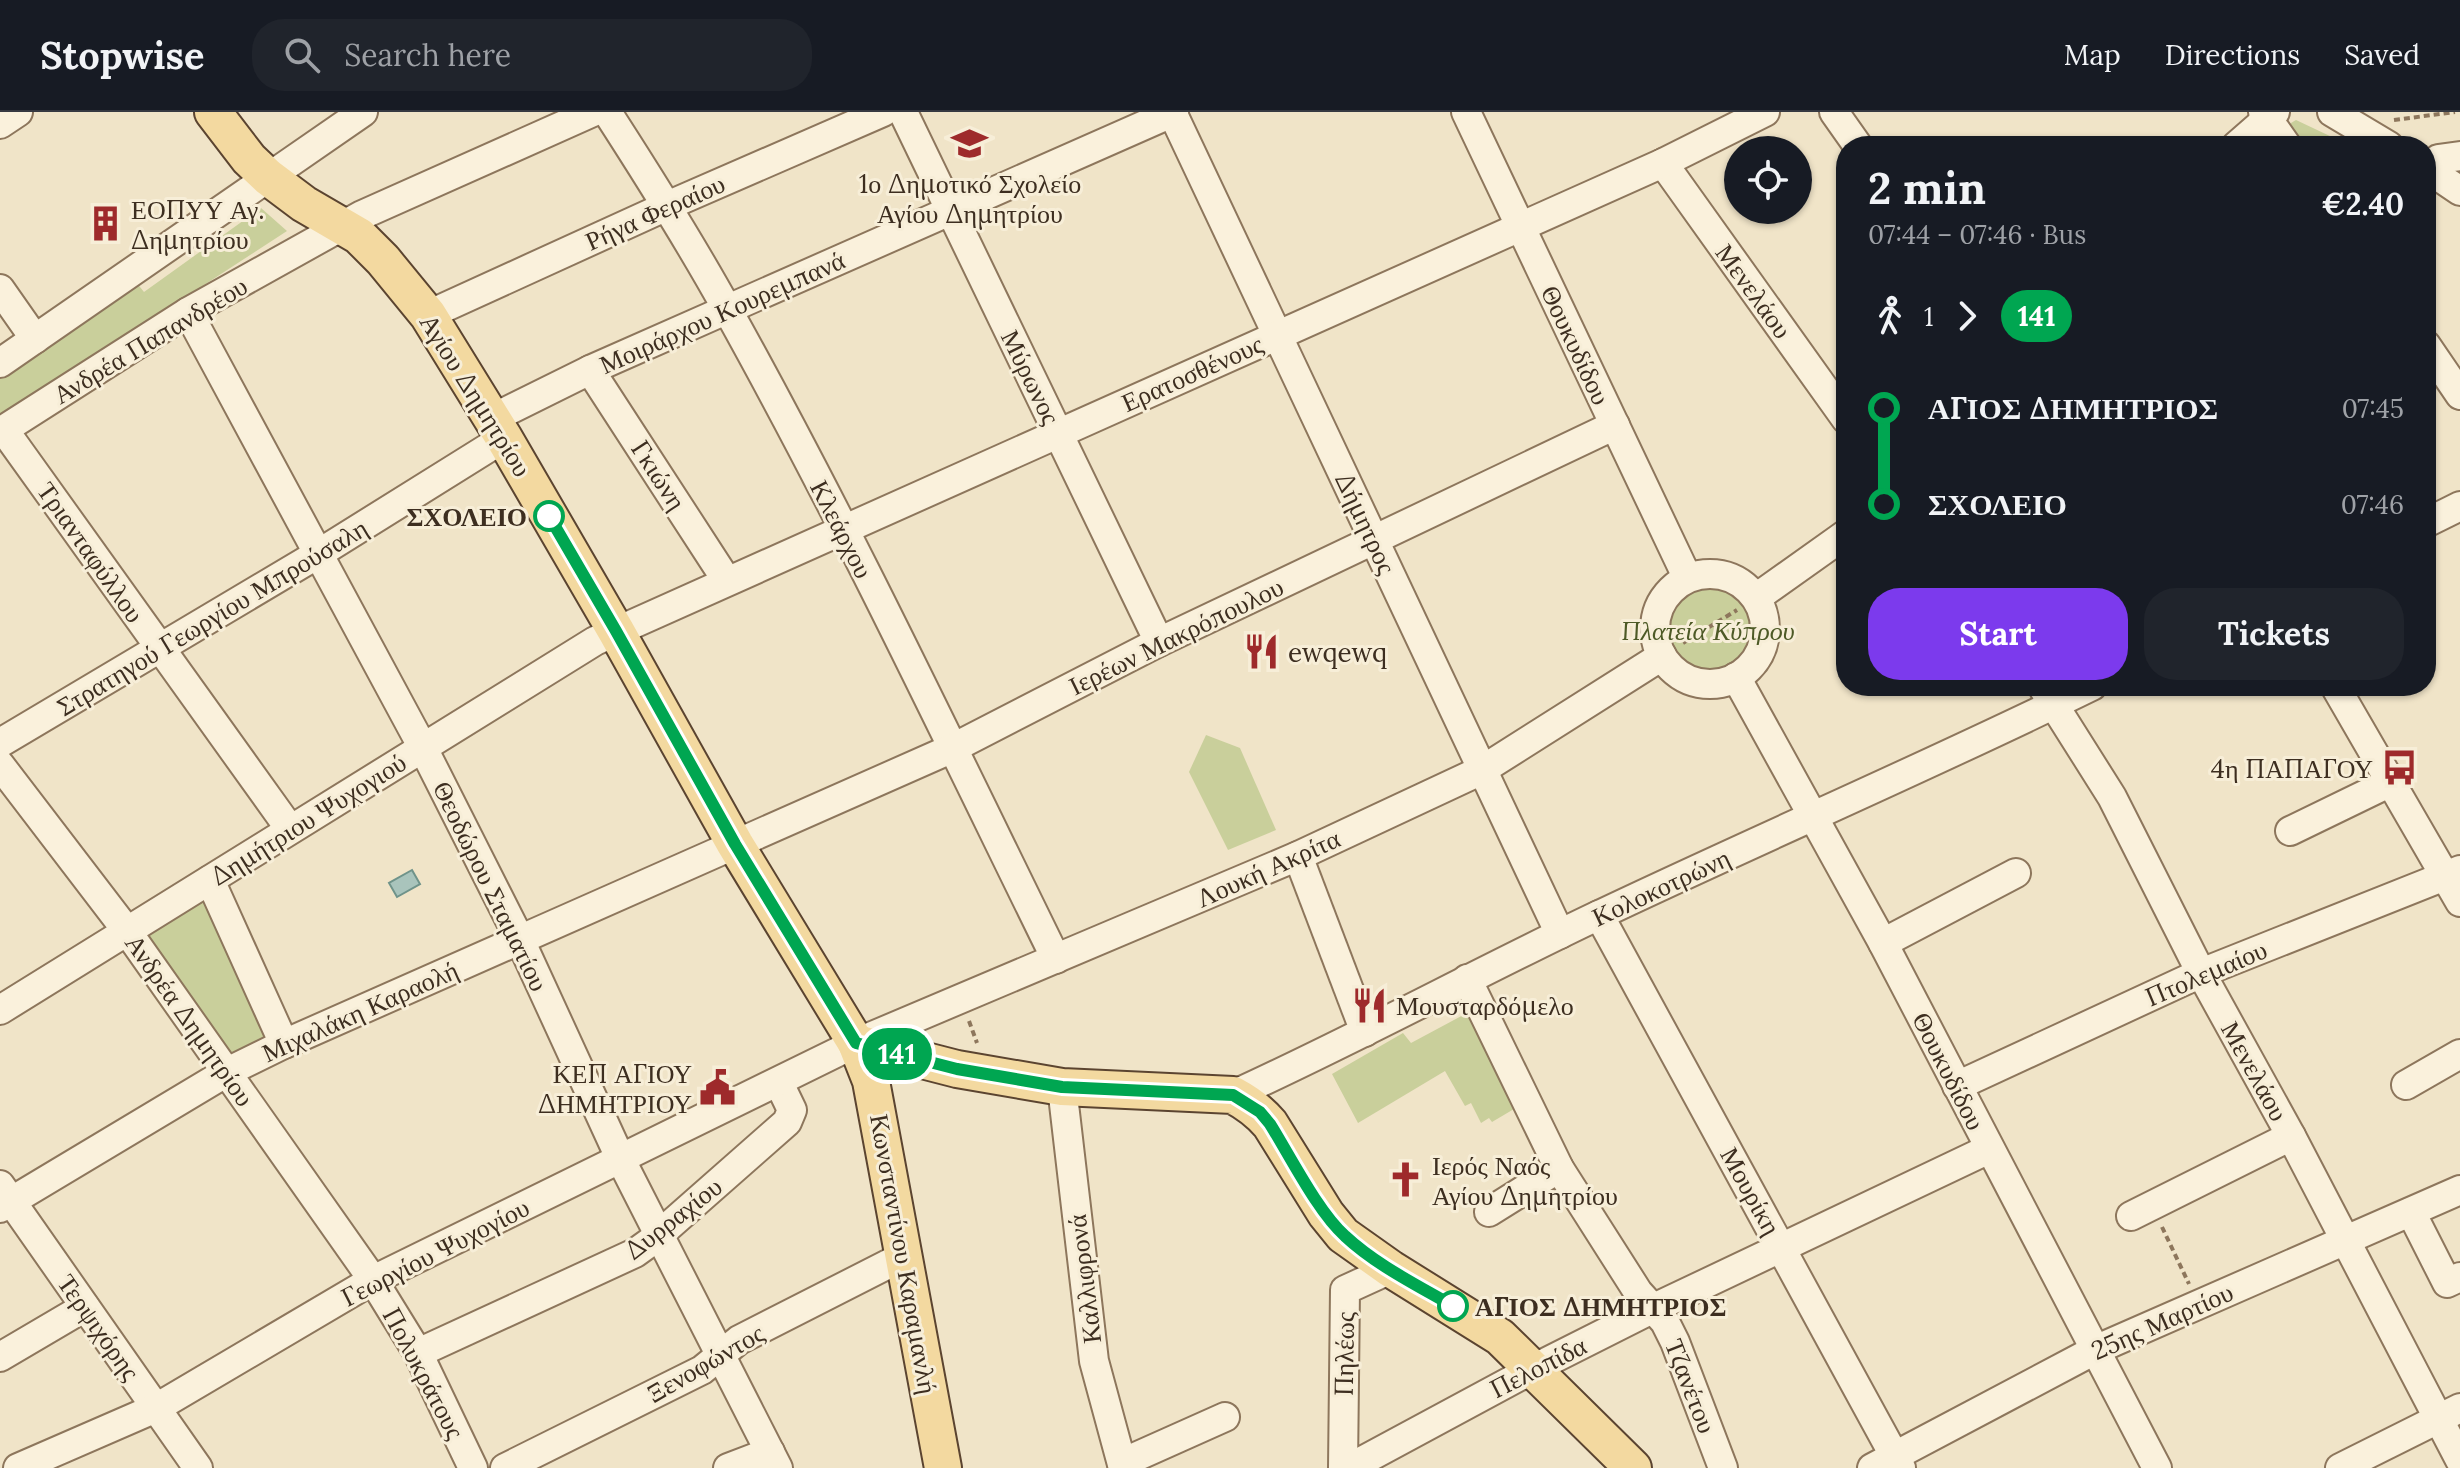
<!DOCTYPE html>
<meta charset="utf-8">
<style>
:root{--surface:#171b24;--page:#20242c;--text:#f1f3f6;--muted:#9ea1a6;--line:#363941;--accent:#7c3aed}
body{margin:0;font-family:Lora,serif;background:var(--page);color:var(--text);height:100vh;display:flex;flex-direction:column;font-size:30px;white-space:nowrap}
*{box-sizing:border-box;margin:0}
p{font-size:26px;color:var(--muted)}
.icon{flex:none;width:44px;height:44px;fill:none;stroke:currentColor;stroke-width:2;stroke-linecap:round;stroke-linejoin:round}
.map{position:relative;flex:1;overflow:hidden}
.side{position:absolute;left:1836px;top:24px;width:600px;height:560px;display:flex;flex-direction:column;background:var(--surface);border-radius:32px;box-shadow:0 2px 6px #0004}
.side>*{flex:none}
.badge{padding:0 16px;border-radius:26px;font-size:28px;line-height:52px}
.controls{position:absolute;left:1724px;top:24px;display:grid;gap:16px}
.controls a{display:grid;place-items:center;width:88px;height:88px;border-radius:50%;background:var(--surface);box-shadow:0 2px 6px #0004;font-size:40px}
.map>.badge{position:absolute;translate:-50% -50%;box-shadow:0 0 0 4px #fff}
.legs{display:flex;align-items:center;gap:12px;height:88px;padding:0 32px;font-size:26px}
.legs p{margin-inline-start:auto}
.head{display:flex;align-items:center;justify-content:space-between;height:136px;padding:0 32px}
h1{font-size:44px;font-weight:800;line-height:60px}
.button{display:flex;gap:16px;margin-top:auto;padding:16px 32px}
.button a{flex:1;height:92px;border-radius:32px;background:var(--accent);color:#fff;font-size:32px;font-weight:800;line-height:92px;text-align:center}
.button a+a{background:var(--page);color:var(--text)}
ul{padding:0 32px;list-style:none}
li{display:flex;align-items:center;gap:28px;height:96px;font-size:30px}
li i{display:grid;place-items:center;width:12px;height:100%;margin:0 10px;background:currentColor}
li i::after{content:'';width:20px;height:20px;margin:-10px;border:6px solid;border-radius:50%;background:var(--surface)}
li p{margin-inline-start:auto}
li:first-child i{background:linear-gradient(#0000 50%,currentColor 0)}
li:last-child i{background:linear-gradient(currentColor 50%,#0000 0)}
header{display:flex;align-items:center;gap:48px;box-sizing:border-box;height:112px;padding:0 40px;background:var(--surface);border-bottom:2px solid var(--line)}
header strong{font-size:38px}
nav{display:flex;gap:44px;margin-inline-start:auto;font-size:28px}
.search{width:560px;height:72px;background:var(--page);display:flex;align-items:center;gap:20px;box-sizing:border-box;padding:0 28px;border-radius:32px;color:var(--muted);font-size:30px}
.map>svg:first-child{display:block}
.green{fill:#c9cf9b}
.water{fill:#a9c4bc;stroke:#6f938a;stroke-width:2}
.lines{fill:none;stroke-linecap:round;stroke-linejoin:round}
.minor-casing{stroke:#8d765c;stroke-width:32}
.major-casing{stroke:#5b4430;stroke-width:40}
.path{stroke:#8d765c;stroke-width:4;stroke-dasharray:6 4;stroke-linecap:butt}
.minor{stroke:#faf1dc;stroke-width:28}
.major{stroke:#f3d9a0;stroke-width:36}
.line-1-casing{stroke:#fff;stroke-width:18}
.line-1{stroke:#00a651;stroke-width:12}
.stop-1-dot{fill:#fff;stroke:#00a651;stroke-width:4}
.labels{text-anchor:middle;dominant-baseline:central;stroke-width:6;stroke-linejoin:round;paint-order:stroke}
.poi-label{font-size:26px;fill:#3d2e20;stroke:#f7eed8;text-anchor:start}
.street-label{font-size:26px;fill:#3d2e20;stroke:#f7eed8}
.stop-label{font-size:26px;font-weight:bold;fill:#3d2e20;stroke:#f7eed8;text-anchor:end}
.park-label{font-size:26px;font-style:italic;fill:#4d5a26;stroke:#f7eed8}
</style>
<header>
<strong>Stopwise</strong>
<div class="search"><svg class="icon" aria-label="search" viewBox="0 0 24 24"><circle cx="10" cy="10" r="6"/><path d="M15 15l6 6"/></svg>Search here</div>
<nav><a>Map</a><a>Directions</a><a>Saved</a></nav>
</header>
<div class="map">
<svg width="2460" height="1356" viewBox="0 0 2460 1356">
<rect width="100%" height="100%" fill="#f0e4c8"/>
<g class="green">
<polygon points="2296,8 2351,34 2304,34 2291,18 2291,11"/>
<polygon points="261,96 287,119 201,175 196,188 0,313 0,261 136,170 144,180"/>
<circle cx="1708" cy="518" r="44"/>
<polygon points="1206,623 1240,636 1276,718 1228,738 1189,660"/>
<polygon points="211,781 274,923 232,947 143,825"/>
<polygon points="1467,901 1514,997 1492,1010 1489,1006 1481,1011 1471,991 1465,994 1445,959 1358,1011 1332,962 1403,921 1411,931"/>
</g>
<polygon class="water" points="412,758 420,772 397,785 389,771"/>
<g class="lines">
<defs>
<g id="minor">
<path d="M607,0C649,65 690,130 727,197C845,409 949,629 1056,847"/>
<polyline points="903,0 1159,530"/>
<polyline points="1172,0 1560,822"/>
<polyline points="1466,0 1687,465"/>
<polyline points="1834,0 1858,34"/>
<polyline points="2263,0 2287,34"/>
<polyline points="2332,0 2389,34"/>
<polyline points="0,12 18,0"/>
<polyline points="2236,34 2275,0"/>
<polyline points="1663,51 1846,307"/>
<polyline points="2426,56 2460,79"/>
<polyline points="2427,57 2438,47 2460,44"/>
<polyline points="0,177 35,227"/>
<polyline points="188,200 423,636 520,828 621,1048 778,1356"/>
<polyline points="428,203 667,94 883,0"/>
<polyline points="2426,233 2460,283"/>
<polyline points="0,251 363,0"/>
<polyline points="590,258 727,469"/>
<polyline points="491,307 590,258 1174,0"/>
<polyline points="4,318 290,717"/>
<polyline points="0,320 188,200 362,103 593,0"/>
<polyline points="2426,411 2460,394"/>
<circle cx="1710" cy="517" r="55"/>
<polyline points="1756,486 1846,422"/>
<polyline points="1736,565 1883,831 2157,1356"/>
<polyline points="2042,574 2112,685 2201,861 2291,1024 2460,1348"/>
<polyline points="2335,574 2460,790"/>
<polyline points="0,631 318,442 504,326"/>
<polyline points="0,653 127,819 373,1168 418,1241 473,1356"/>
<polyline points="2290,719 2391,670"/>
<polyline points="1298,744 1365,920"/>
<polyline points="210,768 284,932"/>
<polyline points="1599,803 1901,1356"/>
<polyline points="1883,831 2016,761"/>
<polyline points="1467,867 1559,1056 1638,1180 1665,1210 1675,1230 1723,1356"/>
<polyline points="0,898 595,529 1663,51 1765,0"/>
<polyline points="2406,973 2460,942"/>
<polyline points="1957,974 2201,861 2460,758"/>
<polyline points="1062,975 1094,1249 1123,1356"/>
<path d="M1233,983C1356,927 1475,862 1597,804C1761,726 1929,654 2092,574"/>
<polyline points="0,1073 198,1356"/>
<polyline points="0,1096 227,960 284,932 953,636 1159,530 1615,313"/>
<polyline points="1489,1100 1559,1056"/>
<polyline points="2411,1100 2447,1171 2460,1165"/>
<polyline points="2131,1104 2291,1024"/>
<polyline points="418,1241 635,1141 653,1128 787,1010 792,998 779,971"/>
<polyline points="0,1245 85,1195"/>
<polyline points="1122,1351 1225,1305"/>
<polyline points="18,1356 156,1296 373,1168 856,931 1298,744 1482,658 1662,544"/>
<polyline points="505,1356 702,1258 739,1228 904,1144"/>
<polyline points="728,1356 770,1340"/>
<polyline points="1343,1356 1345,1178 1391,1157"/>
<polyline points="1349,1356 1531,1258 1652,1197 1989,1037"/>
<polyline points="1872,1356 2095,1238 2460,1078"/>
<polyline points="2340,1356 2460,1296"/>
</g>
<g id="major">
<polyline points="213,0 249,47 268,65 304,92 359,124 383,148 428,203 504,326 616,519 735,732 856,931 871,969 943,1356"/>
<path d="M856,931L957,957L1062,975L1233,983C1248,991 1259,999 1270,1012L1326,1102L1343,1123L1391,1157L1500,1225L1633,1356"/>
</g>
</defs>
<use href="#minor" class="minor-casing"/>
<use href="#major" class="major-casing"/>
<g class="path">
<polyline points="2394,8 2455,0"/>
<polyline points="1683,531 1737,498"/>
<polyline points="969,909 977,931"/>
<polyline points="2162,1115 2189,1172"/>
</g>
<use href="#minor" class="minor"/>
<use href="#major" class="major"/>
</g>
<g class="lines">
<defs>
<path id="line-1" d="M549,404L616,519L735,732L856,931L957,957L1062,975L1233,983L1260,1000L1270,1012C1290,1044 1318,1100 1345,1124C1376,1153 1417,1173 1453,1194"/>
</defs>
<use href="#line-1" class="line-1-casing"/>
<use href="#line-1" class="line-1"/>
</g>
<defs>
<symbol id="school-bare" viewBox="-9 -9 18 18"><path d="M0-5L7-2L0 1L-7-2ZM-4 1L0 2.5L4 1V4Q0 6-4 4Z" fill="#9e2a2b" stroke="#f7eed8" stroke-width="2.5" paint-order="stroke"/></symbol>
<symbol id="building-bare" viewBox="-9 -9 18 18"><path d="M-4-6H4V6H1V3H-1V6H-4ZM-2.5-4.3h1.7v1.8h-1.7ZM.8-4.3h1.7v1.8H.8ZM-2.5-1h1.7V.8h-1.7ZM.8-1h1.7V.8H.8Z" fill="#9e2a2b" stroke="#f7eed8" stroke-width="2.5" paint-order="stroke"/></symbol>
<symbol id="restaurant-bare" viewBox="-9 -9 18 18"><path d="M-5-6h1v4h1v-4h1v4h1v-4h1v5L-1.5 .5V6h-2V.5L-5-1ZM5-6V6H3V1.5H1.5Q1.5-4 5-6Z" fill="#9e2a2b" stroke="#f7eed8" stroke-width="2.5" paint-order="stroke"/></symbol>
<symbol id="bus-bare" viewBox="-9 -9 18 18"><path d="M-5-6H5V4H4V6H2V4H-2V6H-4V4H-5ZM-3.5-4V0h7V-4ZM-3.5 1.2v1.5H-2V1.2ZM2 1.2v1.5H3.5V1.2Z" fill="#9e2a2b" stroke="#f7eed8" stroke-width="2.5" paint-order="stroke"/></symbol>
<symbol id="civic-bare" viewBox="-9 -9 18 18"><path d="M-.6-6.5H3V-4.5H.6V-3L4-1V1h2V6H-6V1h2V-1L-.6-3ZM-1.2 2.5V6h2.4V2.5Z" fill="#9e2a2b" stroke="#f7eed8" stroke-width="2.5" paint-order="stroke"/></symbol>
<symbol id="church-bare" viewBox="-9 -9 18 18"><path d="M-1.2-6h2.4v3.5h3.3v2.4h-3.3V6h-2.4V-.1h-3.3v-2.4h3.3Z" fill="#9e2a2b" stroke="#f7eed8" stroke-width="2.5" paint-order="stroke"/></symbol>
</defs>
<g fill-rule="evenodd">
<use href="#school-bare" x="944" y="6" width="51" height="51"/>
<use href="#building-bare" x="80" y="86" width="51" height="51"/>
<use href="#restaurant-bare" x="1236" y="514" width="51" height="51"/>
<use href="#bus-bare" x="2374" y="630" width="51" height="51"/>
<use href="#restaurant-bare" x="1344" y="868" width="51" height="51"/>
<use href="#civic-bare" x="692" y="950" width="51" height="51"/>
<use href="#church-bare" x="1380" y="1042" width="51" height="51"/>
</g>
<g class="stop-1-dot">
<circle cx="549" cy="404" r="14"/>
<circle cx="1453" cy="1194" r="14"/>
</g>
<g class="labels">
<g class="poi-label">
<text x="970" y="71" text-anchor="middle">1ο Δημοτικό Σχολείο<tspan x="970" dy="30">Αγίου Δημητρίου</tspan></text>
<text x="131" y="97">ΕΟΠΥΥ Αγ.<tspan x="131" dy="30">Δημητρίου</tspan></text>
<text x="1288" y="540">ewqewq</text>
<text x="2373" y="656" text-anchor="end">4η ΠΑΠΑΓΟΥ</text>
<text x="1396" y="893">Μουσταρδόμελο</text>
<text x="692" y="961" text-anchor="end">ΚΕΠ ΑΓΙΟΥ<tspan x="692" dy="30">ΔΗΜΗΤΡΙΟΥ</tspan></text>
<text x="1432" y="1053">Ιερός Ναός<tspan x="1432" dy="30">Αγίου Δημητρίου</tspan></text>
</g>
<g class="street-label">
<text transform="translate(655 100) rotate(-24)">Ρήγα Φεραίου</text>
<text transform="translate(1754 179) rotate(54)">Μενελάου</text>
<text transform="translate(722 200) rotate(-24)">Μοιράρχου Κουρεμπανά</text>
<text transform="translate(150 228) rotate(-31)">Ανδρέα Παπανδρέου</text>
<text transform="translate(1576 233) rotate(65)">Θουκυδίδου</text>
<text transform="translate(1192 261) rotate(-24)">Ερατοσθένους</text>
<text transform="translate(1031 265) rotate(64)">Μύρωνος</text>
<text transform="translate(476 283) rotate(58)">Αγίου Δημητρίου</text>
<text transform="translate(659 363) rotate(57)">Γκιώνη</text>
<text transform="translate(1366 411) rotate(65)">Δήμητρος</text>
<text transform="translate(842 417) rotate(63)">Κλεάρχου</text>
<text transform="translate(91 440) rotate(55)">Τριανταφύλλου</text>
<text transform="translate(212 505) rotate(-31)">Στρατηγού Γεωργίου Μπρούσαλη</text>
<text transform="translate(1176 524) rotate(-26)">Ιερέων Μακρόπουλου</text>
<text transform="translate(308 707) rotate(-32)">Δημήτριου Ψυχογιού</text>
<text transform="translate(1268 756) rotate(-24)">Λουκή Ακρίτα</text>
<text transform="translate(491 774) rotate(64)">Θεοδώρου Σταματίου</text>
<text transform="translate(1661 775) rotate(-25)">Κολοκοτρώνη</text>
<text transform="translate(2206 861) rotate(-23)">Πτολεμαίου</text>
<text transform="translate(360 899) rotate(-24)">Μιχαλάκη Καραολή</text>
<text transform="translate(190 908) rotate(55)">Ανδρέα Δημητρίου</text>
<text transform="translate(1949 959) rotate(63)">Θουκυδίδου</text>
<text transform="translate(2255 959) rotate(61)">Μενελάου</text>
<text transform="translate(1751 1079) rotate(61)">Μουρίκη</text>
<text transform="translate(673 1106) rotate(-38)">Δυρραχίου</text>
<text transform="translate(435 1140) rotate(-27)">Γεωργίου Ψυχογίου</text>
<text transform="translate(904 1142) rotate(80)">Κωνσταντίνου Καραμανλή</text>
<text transform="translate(1084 1167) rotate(-97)">Καλλιφρονά</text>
<text transform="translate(2162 1209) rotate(-24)">25ης Μαρτίου</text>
<text transform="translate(99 1215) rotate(55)">Τερψιχόρης</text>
<text transform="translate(1344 1242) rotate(-89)">Πηλέως</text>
<text transform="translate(705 1251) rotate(-30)">Ξενοφώντος</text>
<text transform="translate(1538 1255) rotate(-27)">Πελοπίδα</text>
<text transform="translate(424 1261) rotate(62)">Πολυκράτους</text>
<text transform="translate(1691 1274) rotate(69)">Τζανέτου</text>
</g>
<g class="stop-label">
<text x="527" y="404">ΣΧΟΛΕΙΟ</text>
<text x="1475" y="1194" text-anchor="start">ΑΓΙΟΣ ΔΗΜΗΤΡΙΟΣ</text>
</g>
<g class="park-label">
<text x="1708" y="518">Πλατεία Κύπρου</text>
</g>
</g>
</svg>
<div class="controls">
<a><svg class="icon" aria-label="locate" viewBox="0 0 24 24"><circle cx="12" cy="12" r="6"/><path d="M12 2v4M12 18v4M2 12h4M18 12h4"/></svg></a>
</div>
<b class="badge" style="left:897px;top:942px;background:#00a651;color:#fff">141</b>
<section class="side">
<div class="head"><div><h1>2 min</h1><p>07:44 – 07:46 · Bus</p></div><b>€2.40</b></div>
<div class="legs"><svg class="icon" aria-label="walk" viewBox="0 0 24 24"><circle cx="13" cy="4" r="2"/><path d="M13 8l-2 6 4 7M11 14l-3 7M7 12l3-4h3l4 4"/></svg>1<svg class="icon" aria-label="forward" viewBox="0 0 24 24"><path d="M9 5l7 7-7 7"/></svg><b class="badge" style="background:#00a651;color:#fff">141</b></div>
<ul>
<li><i style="color:#00a651"></i><b>ΑΓΙΟΣ ΔΗΜΗΤΡΙΟΣ</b><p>07:45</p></li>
<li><i style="color:#00a651"></i><b>ΣΧΟΛΕΙΟ</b><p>07:46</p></li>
</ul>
<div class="button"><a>Start</a><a>Tickets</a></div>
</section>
</div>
